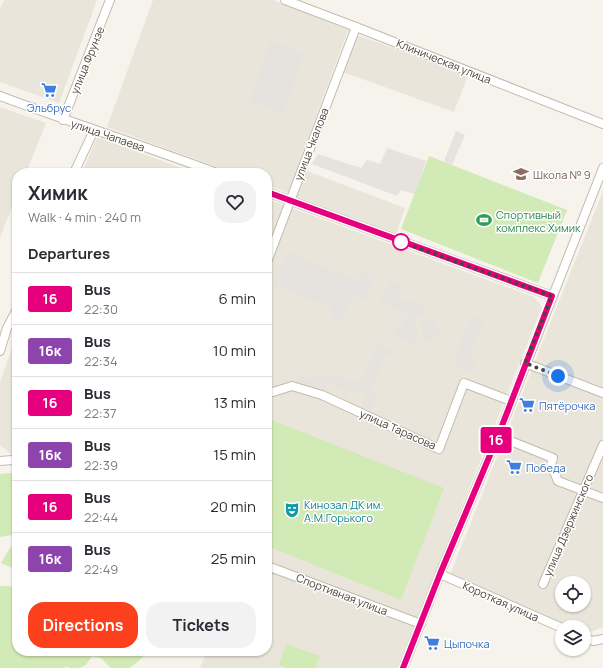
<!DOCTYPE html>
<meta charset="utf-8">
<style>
:root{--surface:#fff;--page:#f2f2f3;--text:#2b2b33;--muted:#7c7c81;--line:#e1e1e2;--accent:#fc3f1d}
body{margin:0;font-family:Manrope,sans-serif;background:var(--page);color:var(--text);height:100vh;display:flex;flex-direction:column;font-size:15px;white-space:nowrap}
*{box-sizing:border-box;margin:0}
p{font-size:13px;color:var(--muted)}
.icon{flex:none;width:22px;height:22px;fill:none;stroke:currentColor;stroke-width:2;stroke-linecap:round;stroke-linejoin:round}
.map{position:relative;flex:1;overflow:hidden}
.drawer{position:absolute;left:12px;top:168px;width:260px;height:488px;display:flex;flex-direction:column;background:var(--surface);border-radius:16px;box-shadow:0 1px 3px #0004}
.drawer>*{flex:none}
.badge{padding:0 8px;border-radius:3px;font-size:14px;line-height:26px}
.controls{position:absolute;left:555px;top:576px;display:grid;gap:8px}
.controls a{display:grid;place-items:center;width:36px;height:36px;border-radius:50%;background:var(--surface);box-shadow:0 1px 3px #0004;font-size:20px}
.you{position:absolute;width:20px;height:20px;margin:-10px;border:3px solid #fff;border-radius:50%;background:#1a73e8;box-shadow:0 0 0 6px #1a73e833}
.map>.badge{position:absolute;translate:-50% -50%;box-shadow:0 0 0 2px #fff}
h2{padding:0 16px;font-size:15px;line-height:36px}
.round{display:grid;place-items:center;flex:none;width:42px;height:42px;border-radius:16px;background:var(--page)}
.overview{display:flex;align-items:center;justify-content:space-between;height:68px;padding:0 16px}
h1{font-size:19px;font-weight:700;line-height:30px}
.action{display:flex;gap:8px;margin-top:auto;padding:8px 16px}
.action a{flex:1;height:46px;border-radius:16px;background:var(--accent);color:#fff;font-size:16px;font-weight:700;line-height:46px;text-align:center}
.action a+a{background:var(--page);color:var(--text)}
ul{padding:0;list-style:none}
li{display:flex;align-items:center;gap:12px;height:52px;padding:0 16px;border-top:1px solid var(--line)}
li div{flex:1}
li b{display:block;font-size:15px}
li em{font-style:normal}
li .badge{min-width:44px;font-weight:700;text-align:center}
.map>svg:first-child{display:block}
.residential{fill:#eae5da;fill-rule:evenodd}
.industrial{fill:#e6e2dd}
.green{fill:#d2eab5}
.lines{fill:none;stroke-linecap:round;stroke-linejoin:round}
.minor-casing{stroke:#c2bbae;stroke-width:10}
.minor{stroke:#fff;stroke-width:8}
.line-casing{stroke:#fff;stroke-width:9}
.line{stroke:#e6007e;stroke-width:6}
.walk{stroke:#4b4439;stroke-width:4;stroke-dasharray:0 7.2}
.stop-dot{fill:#fff;stroke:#e6007e;stroke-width:2}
.labels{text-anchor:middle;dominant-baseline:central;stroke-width:3;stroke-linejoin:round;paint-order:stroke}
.street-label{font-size:11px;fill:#4b4439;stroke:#fff}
.shop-label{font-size:11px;fill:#366cbe;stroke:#fff;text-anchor:start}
.education-label{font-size:11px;fill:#785e54;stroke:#fff;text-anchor:start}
.leisure-label{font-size:11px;fill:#27864d;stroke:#fff;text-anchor:start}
.culture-label{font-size:11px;fill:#0d838f;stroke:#fff;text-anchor:start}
</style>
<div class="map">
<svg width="603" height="668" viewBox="0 0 603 668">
<rect width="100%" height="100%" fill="#f6f3ec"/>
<g class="residential">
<polygon points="4,0 97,0 59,103 0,82 0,9"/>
<polygon points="153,0 273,0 348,30 288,193 267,185 267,173 234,173 107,127"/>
<polygon points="357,35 468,75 454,112 343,72"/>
<polygon points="0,107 46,123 26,173 17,173 17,195 0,237"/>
<polygon points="97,137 195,173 82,173"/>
<polygon points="307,171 405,208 396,234 297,197"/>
<path d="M603,191V627L587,634L584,633V627H568L448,580ZM562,583H584V605H562Z"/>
<polygon points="267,199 534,297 542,307 397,668 200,668 207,651 267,651"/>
<polygon points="17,334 17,458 13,456 0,445 0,382"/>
</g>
<g class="industrial">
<polygon points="270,41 304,53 283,113 249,101"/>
<polygon points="456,131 465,135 452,165 444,161"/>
<polygon points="387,148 426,161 415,194 401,190 397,196 312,164 318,154 361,168 367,160 380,164"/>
<polygon points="287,252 358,281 362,271 375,276 364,301 352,296 342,322 330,317 333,308 274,284"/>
<polygon points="390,280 403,286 399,298 426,306 423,315 417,315 414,327 418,331 414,344 394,336 397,325 403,326 409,315 380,301"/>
<polygon points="471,318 484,319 469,356 477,365 474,373 459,366 454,358"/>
<polygon points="423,319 427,321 429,319 435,321 435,325 440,328 437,337 434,338 432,343 423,339 421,323"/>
<polygon points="379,344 395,351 393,358 384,355 370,391 376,398 370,410 362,407 366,395 351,390 346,398 340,398 343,389 327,384 322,395 295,384 299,376 310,379 314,374 322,377 325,373 359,383"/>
</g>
<g class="green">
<polygon points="429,156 567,210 538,283 401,229"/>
<polygon points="267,418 444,488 401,600 267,546"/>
<polygon points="10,473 17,475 17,534 0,537 0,474"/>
<polygon points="17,545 17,570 1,563 10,548"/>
<path d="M0,586H8L17,588V651H147L142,658L130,668H111L101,658L92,656C86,664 86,668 75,668C70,668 69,668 65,666V668H0Z"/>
<polygon points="286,644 320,656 316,668 287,668 279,665"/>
</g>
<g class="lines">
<defs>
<g id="minor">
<polyline points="285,0 356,27 603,124"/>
<path d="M0,96C72,123 145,146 217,173"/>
<polyline points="63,120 110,0"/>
<polyline points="74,173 94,130"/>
<polyline points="267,192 552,296"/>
<polyline points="267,262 356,27"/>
<polyline points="0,351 7,328 17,309"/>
<polyline points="525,363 603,393"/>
<polyline points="267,390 273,392 292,386 322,395 439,449 464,383 511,401"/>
<polyline points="498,436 553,458 551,465 558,481 603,498"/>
<polyline points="0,461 12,460 17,462"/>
<polyline points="267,574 270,567 421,624"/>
<polyline points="440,574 562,628"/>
<polyline points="543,584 603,445"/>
<polyline points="584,638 593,641 603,639"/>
<polyline points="403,668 440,574 498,436 603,168"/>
</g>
</defs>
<use href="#minor" class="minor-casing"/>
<use href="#minor" class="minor"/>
</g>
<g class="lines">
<defs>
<polyline id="line" points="267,192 552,296 498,436 440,574 403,668"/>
</defs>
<use href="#line" class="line-casing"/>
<use href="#line" class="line"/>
<polyline class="walk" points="401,242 552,296 525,363 558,376"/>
</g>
<defs>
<symbol id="supermarket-bare" viewBox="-9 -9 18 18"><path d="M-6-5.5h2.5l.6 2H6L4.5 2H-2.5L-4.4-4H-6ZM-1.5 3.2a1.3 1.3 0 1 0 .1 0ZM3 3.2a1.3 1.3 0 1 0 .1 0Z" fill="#3f7fe0" stroke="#fff" stroke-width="2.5" paint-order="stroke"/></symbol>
<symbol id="school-bare" viewBox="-9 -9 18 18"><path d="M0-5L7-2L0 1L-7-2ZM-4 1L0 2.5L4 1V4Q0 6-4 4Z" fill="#8d6e63" stroke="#fff" stroke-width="2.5" paint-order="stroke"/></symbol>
<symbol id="stadium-bare" viewBox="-9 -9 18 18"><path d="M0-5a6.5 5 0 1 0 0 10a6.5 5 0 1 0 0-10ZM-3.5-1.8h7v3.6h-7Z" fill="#2e9e5b" stroke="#fff" stroke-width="2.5" paint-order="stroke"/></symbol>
<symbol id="theatre-bare" viewBox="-9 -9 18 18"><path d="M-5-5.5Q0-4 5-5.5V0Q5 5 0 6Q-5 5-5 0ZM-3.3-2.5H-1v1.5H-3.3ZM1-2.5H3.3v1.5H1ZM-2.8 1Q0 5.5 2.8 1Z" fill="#0f9aa8" stroke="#fff" stroke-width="2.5" paint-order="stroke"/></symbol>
</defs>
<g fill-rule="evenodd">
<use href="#supermarket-bare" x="38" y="79" width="22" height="22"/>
<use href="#school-bare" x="510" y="163" width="22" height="22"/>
<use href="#stadium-bare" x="473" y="209" width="22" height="22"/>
<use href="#supermarket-bare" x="516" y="394" width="22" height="22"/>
<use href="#supermarket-bare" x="503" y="456" width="22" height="22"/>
<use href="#theatre-bare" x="281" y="499" width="22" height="22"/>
<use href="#supermarket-bare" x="421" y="632" width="22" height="22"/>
</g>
<circle class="stop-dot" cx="401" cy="242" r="8"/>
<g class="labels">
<g class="street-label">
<text transform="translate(87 60) rotate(-68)">улица Фрунзе</text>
<text transform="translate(444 61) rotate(22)">Клиническая улица</text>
<text transform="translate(108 135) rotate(19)">улица Чапаева</text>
<text transform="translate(311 144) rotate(-69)">улица Чкалова</text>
<text transform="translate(398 429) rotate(24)">улица Тарасова</text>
<text transform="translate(568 525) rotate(-67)">улица Дзержинского</text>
<text transform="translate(342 594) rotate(21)">Спортивная улица</text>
<text transform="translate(501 601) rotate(24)">Короткая улица</text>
</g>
<g class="shop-label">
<text x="49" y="107" text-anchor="middle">Эльбрус</text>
<text x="539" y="405">Пятёрочка</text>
<text x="526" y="467">Победа</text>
<text x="444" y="643">Цыпочка</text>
</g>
<g class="education-label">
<text x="533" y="174">Школа № 9</text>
</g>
<g class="leisure-label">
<text x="496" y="214">Спортивный<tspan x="496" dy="13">комплекс Химик</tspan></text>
</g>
<g class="culture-label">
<text x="304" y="504">Кинозал ДК им.<tspan x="304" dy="13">А.М.Горького</tspan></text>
</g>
</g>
</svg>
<div class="controls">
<a><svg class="icon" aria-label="locate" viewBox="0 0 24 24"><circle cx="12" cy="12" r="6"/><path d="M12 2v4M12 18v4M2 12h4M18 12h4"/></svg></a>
<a><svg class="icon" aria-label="layers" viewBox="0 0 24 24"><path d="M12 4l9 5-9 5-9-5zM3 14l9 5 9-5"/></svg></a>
</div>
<div class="you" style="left:558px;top:376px"></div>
<b class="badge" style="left:496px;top:440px;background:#e6007e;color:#fff">16</b>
<section class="drawer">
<div class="overview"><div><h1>Химик</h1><p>Walk · 4 min · 240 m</p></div><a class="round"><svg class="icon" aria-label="heart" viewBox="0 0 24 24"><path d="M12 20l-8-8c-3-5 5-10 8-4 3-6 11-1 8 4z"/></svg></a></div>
<h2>Departures</h2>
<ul>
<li><span class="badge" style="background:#e6007e;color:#fff">16</span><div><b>Bus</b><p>22:30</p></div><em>6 min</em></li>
<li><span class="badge" style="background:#8e44ad;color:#fff">16к</span><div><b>Bus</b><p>22:34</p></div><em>10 min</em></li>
<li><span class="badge" style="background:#e6007e;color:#fff">16</span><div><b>Bus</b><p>22:37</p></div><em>13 min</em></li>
<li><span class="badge" style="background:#8e44ad;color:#fff">16к</span><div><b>Bus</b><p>22:39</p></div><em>15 min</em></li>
<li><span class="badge" style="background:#e6007e;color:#fff">16</span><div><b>Bus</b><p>22:44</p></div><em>20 min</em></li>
<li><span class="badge" style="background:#8e44ad;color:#fff">16к</span><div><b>Bus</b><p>22:49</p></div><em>25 min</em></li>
</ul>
<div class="action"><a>Directions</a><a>Tickets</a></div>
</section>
</div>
